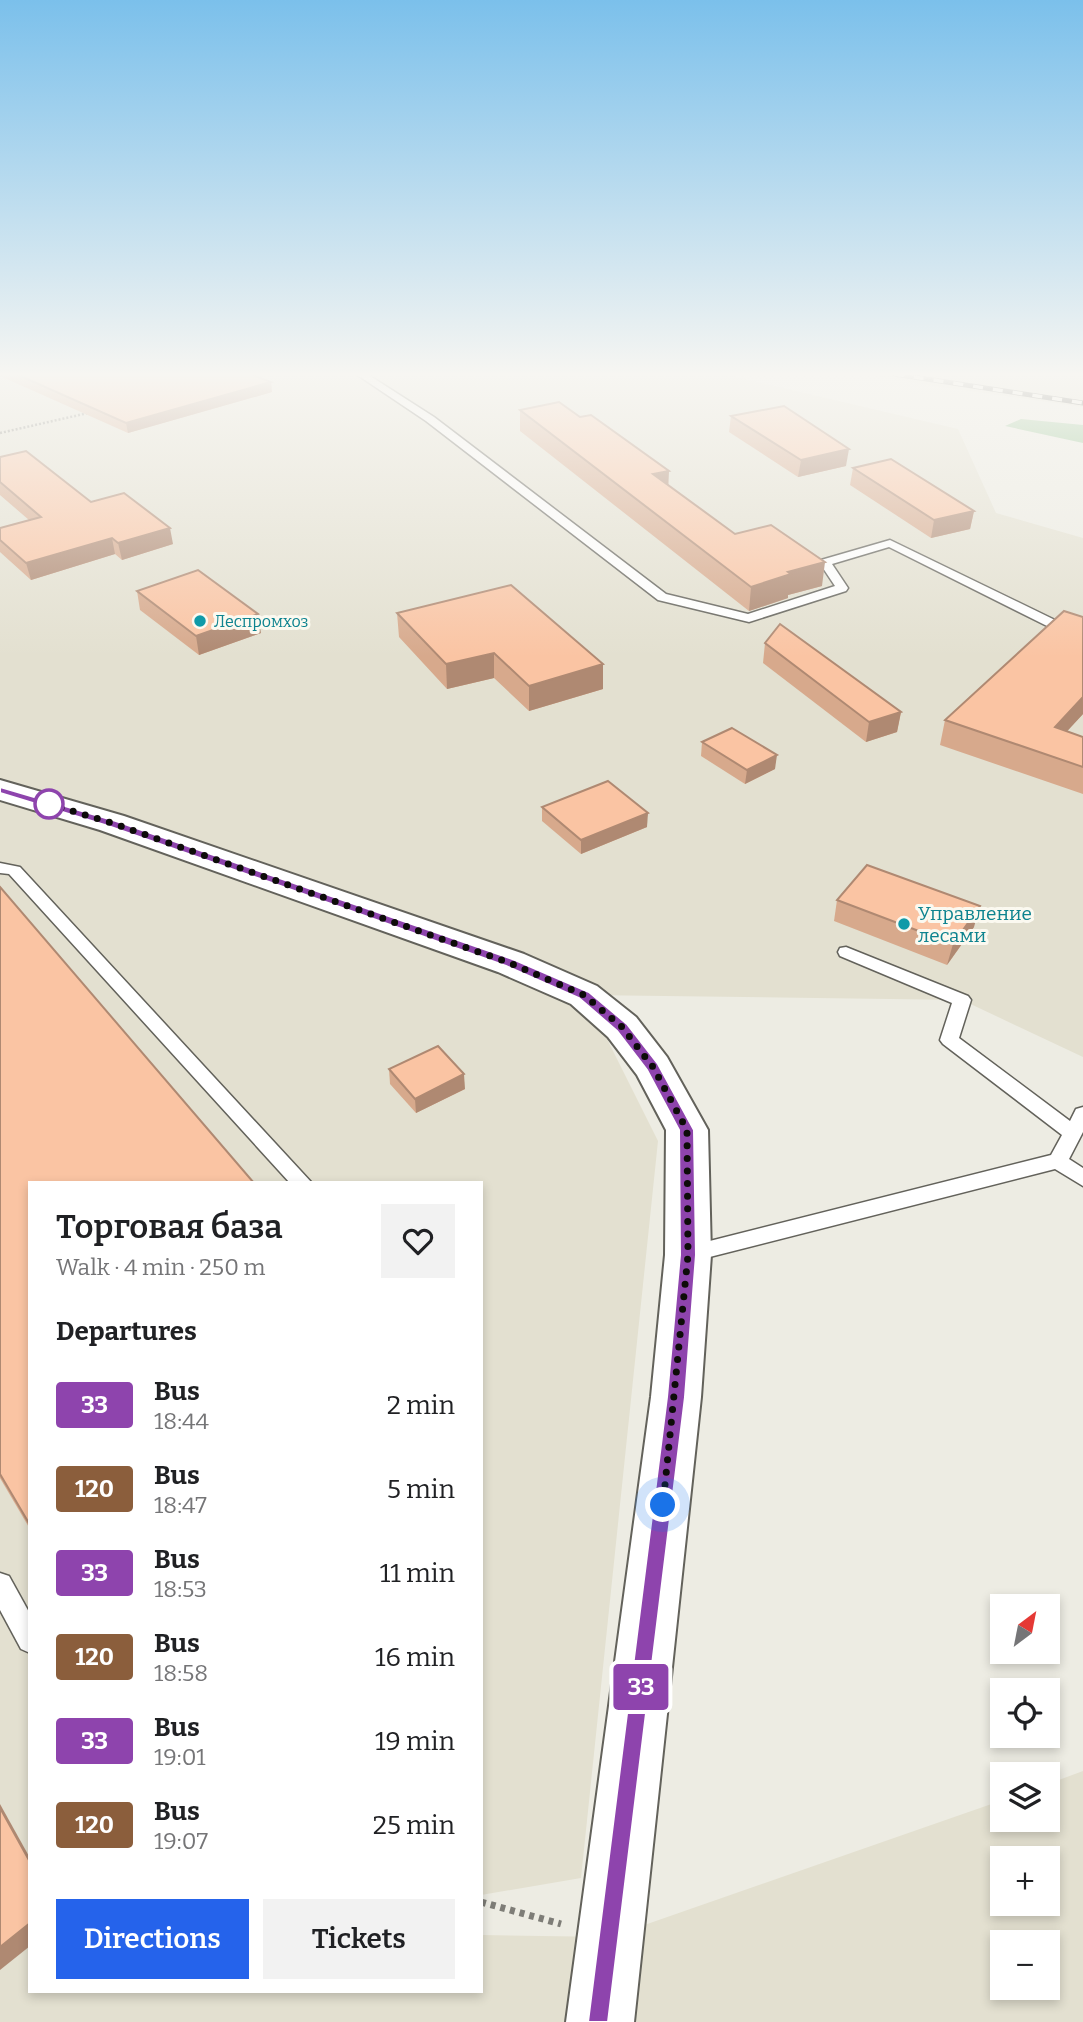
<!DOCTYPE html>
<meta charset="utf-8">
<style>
:root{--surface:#fff;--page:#f2f2f2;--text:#202124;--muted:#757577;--accent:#2563eb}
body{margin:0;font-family:Bitter,serif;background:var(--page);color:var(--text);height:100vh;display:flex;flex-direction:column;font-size:26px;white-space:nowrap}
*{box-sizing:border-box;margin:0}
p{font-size:23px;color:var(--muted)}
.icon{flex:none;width:38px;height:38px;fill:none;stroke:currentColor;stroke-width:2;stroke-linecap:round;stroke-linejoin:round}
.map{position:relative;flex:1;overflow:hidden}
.sheet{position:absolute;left:28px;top:1181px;width:455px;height:812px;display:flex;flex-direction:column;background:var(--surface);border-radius:0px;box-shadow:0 4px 10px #0003}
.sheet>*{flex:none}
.badge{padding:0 14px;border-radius:5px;font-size:24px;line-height:46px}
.needle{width:46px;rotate:32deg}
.buttons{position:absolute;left:990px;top:1594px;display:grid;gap:14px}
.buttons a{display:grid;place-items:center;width:70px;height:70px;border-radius:0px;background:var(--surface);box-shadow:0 4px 10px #0003;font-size:35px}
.you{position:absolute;width:35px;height:35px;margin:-18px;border:5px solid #fff;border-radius:50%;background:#1a73e8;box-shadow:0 0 0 10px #1a73e833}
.map>.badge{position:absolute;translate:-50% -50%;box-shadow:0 0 0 4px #fff}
h2{padding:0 28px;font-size:26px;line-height:63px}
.round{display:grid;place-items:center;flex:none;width:74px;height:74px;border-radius:0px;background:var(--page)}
.headline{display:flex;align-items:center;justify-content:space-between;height:119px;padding:0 28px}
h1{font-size:33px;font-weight:600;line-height:52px}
.cta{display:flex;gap:14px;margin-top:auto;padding:14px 28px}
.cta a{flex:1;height:80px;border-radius:0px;background:var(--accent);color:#fff;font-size:28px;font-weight:600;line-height:80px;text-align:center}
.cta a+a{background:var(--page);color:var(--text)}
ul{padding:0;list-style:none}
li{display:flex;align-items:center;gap:21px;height:84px;padding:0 28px}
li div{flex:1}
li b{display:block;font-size:26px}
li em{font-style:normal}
li .badge{min-width:77px;font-weight:700;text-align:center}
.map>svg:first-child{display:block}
.built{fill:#e3e0d0;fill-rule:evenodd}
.forest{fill:#8abf88}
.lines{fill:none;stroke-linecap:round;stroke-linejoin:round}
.service-casing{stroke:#63625b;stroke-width:3}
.tertiary-casing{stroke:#63625b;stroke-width:4}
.path-far1{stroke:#7e7d77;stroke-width:2.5;stroke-dasharray:2 2;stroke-linecap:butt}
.path{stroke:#7e7d77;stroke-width:7;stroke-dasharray:5 5;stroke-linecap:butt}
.service{fill:#fff;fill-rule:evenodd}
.tertiary{fill:#fff;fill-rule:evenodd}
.rail-casing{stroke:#292824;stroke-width:5}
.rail{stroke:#fbf9f0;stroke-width:3.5;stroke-dasharray:10;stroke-linecap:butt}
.wall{fill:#d7a98c}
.shaded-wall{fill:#af8972}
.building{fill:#fac4a3;stroke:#af8972;stroke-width:2}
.line{fill:#8e44ad;stroke:#fff;stroke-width:2}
.walk{stroke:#0d0c09;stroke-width:7;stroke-dasharray:0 12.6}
.culture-dot{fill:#0f9aa8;stroke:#fbf9f0;stroke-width:2.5}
.stop-dot{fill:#fff;stroke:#8e44ad;stroke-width:3.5}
.labels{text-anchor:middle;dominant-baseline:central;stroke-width:6;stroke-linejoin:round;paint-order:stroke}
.far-culture-label{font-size:16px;fill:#0d838f;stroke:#fbf9f0;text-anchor:start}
.culture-label{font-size:19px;fill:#0d838f;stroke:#fbf9f0;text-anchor:start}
</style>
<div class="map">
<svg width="1083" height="2022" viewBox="0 0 1083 2022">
<rect width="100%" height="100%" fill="#edece3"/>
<g class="built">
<path d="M0,374H724L958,429L996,513L1083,538V1057L962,1000L585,995L658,1141L581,1878L481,1895V1183H30V1992H481V1935L610,1937L1003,1800V1820H1048V1784L1083,1771V2022H0ZM1003,1858H1048V1904H1003ZM1003,1942H1048V1988H1003Z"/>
<polygon points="863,374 1083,374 1083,407 927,385"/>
</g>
<polygon class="forest" points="1021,419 1083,425 1083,443 1005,426"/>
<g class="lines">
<defs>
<g id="service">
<polygon points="356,374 367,374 434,417 666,594 748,614 835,586 819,562 821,560 890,540 1057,621 1083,630 1083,638 1049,627 889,547 832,564 848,588 846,591 749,622 658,600 426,421"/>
<polygon points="0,863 20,867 312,1183 290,1183 9,874 0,873"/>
<polygon points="846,947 968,996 971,1000 959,1038 1070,1121 1076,1109 1083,1107 1083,1132 1069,1159 1083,1168 1083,1186 1055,1169 690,1262 683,1260 680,1254 683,1248 690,1246 1051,1155 1062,1135 943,1044 940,1040 952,1003 840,956 838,952 840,948"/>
<polygon points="0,1573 9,1576 30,1614 30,1653 21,1649 0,1610"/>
</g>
<polygon id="tertiary" points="0,780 124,816 524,954 597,986 636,1017 667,1057 708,1130 711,1255 701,1397 634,2022 566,2022 651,1397 665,1255 666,1130 637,1075 608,1037 571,1004 498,972 100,830 0,800"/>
</defs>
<use href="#service" class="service-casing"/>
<use href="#tertiary" class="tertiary-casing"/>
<polyline class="path-far1" points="0,433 88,413"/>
<polyline class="path" points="481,1902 561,1924"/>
<use href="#service" class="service"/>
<use href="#tertiary" class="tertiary"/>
<defs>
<polyline id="rail" points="894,374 1083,403"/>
</defs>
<use href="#rail" class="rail-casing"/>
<use href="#rail" class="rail"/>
</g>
<g class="wall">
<polygon points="0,374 250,374 271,382 272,392 128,433 0,376"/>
<polygon points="520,410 669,486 735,534 822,586 788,595 788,598 749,611 520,431"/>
<polygon points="731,416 846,466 798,477 729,432"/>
<polygon points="0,457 91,502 173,544 122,560 115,554 31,580 0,552 0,528 29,520 0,495"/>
<polygon points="853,468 974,511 970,529 931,538 850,485"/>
<polygon points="137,591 261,633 199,655 140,610"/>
<polygon points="397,613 603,664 603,689 529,711 494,678 447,689 399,637"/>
<polygon points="1083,617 1083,714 1067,731 1083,737 1083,794 940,745 945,720"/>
<polygon points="765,643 901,712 897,732 866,742 763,663"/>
<polygon points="702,742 775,769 745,784 701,756"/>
<polygon points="542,807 647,827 581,854 542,821"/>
<polygon points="0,887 30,1183 30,1529 0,1478"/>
<polygon points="837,900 974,927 947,965 834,921"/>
<polygon points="389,1069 465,1089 416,1113 390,1084"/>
</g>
<g class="shaded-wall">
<polygon points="271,382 272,392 128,433 126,423"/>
<polygon points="849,449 846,466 798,477 801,460"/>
<polygon points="669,471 668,493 653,474"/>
<polygon points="974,511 970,529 931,538 934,520"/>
<polygon points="170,528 173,544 122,560 118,543"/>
<polygon points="112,538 115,554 31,580 26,563"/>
<polygon points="825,562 822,586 788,595 788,598 749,611 751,587 788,572"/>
<polygon points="258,614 261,633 199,655 196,636"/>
<polygon points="494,653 494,678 447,689 446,664"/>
<polygon points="603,664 603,689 529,711 529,686"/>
<polygon points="1083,697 1083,714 1048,752 1055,727"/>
<polygon points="901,712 897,732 866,742 869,722"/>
<polygon points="777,755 775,769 745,784 747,770"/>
<polygon points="648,813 647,827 581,854 581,840"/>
<polygon points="980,906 974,927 947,965 953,944"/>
<polygon points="464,1074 465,1089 416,1113 415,1099"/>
<polygon points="0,1804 30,1858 30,1862 0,1808"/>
<polygon points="30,1923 30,1946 0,1970 0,1947"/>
</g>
<g class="building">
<polygon points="16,374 250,374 271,382 126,423"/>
<polygon points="559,402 580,417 591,415 669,471 653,474 735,534 771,525 825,562 788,572 791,574 751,587 520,410"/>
<polygon points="784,406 849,449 801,460 731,416"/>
<polygon points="26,451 91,502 124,493 170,528 118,543 112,538 26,563 0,540 0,528 41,517 0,482 0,457"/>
<polygon points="891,459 974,511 934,520 853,468"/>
<polygon points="198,570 258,614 196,636 137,591"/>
<polygon points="511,585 603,664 529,686 494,653 446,664 397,613"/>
<polygon points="1064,611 1083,617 1083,697 1055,727 1083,737 1083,767 945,720"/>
<polygon points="780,624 901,712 869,722 765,643"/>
<polygon points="732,728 777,755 747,770 702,742"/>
<polygon points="608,781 648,813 581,840 542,807"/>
<polygon points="867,865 980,906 953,944 837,900"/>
<polygon points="0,887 254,1183 30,1183 30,1525 0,1474"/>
<polygon points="438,1046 464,1074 415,1099 389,1069"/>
<polygon points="0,1808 30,1862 30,1923 0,1947"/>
</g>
<linearGradient id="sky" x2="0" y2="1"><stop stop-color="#7bc0eb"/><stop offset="0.57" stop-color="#f7f6f2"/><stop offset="1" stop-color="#f7f6f2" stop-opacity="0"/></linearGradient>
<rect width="1083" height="657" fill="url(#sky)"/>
<polygon class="line" points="0,787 116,821 515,960 589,992 627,1024 658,1064 694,1130 696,1255 685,1397 608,2022 588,2022 667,1397 680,1255 679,1130 647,1070 617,1031 579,998 506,966 269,882 108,826 0,793"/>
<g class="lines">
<polyline class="walk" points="49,804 112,823 510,963 584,995 622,1027 653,1067 687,1130 688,1255 663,1505"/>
</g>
<g class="culture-dot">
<circle cx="200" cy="621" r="7"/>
<circle cx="904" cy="924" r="7"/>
</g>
<circle class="stop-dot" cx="49" cy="804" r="14"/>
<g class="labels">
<g class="far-culture-label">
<text x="214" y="621">Леспромхоз</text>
</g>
<g class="culture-label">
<text x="918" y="913">Управление<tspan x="918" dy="22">лесами</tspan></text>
</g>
</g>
</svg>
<div class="buttons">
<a><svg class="needle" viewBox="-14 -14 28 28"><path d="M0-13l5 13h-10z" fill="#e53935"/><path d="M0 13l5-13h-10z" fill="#757577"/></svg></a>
<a><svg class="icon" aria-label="locate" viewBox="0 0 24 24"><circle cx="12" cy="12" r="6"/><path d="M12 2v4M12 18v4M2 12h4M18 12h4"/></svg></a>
<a><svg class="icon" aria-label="layers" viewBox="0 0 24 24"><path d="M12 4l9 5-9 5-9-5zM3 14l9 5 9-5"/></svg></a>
<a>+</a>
<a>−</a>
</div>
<div class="you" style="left:663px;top:1505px"></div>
<b class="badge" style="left:641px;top:1687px;background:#8e44ad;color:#fff">33</b>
<section class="sheet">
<div class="headline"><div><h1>Торговая база</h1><p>Walk · 4 min · 250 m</p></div><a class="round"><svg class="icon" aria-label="heart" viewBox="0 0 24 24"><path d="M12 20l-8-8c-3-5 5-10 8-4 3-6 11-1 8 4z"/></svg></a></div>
<h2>Departures</h2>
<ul>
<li><span class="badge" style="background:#8e44ad;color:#fff">33</span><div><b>Bus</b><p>18:44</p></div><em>2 min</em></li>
<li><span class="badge" style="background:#8b5e3c;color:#fff">120</span><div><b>Bus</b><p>18:47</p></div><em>5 min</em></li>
<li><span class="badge" style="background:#8e44ad;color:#fff">33</span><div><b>Bus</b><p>18:53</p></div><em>11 min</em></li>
<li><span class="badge" style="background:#8b5e3c;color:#fff">120</span><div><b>Bus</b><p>18:58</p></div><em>16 min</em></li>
<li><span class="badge" style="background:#8e44ad;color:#fff">33</span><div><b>Bus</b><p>19:01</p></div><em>19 min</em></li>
<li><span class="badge" style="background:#8b5e3c;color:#fff">120</span><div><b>Bus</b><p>19:07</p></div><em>25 min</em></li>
</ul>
<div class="cta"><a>Directions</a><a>Tickets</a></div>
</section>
</div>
